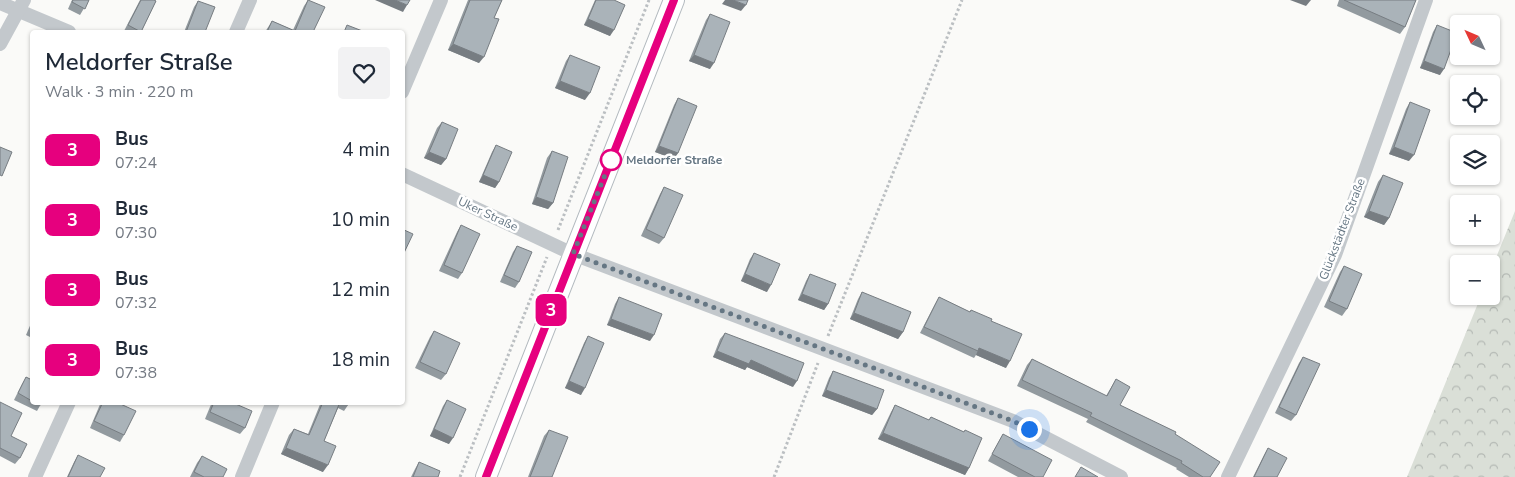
<!DOCTYPE html>
<meta charset="utf-8">
<style>
:root{--surface:#fff;--page:#f2f2f3;--text:#1f2937;--muted:#747a83}
body{margin:0;font-family:"Nunito Sans",sans-serif;background:var(--page);color:var(--text);height:100vh;display:flex;flex-direction:column;font-size:19px;white-space:nowrap}
*{box-sizing:border-box;margin:0}
p{font-size:16px;color:var(--muted)}
.icon{flex:none;width:28px;height:28px;fill:none;stroke:currentColor;stroke-width:2;stroke-linecap:round;stroke-linejoin:round}
.map{position:relative;flex:1;overflow:hidden}
.drawer{position:absolute;left:30px;top:30px;width:375px;height:375px;display:flex;flex-direction:column;background:var(--surface);border-radius:5px;box-shadow:0 1px 4px #0004}
.drawer>*{flex:none}
.badge{padding:0 10px;border-radius:8px;font-size:18px;line-height:32px}
.needle{width:32px;rotate:314deg}
.buttons{position:absolute;left:1450px;top:15px;display:grid;gap:10px}
.buttons a{display:grid;place-items:center;width:50px;height:50px;border-radius:5px;background:var(--surface);box-shadow:0 1px 4px #0004;font-size:25px}
.you{position:absolute;width:25px;height:25px;margin:-12px;border:4px solid #fff;border-radius:50%;background:#1a73e8;box-shadow:0 0 0 8px #1a73e833}
.map>.badge{position:absolute;translate:-50% -50%;box-shadow:0 0 0 2px #fff}
.round{display:grid;place-items:center;flex:none;width:52px;height:52px;border-radius:5px;background:var(--page)}
.head{display:flex;align-items:center;justify-content:space-between;height:85px;padding:0 15px}
h1{font-size:24px;font-weight:600;line-height:38px}
ul{padding:0;list-style:none}
li{display:flex;align-items:center;gap:15px;height:70px;padding:0 15px}
li div{flex:1}
li b{display:block;font-size:19px}
li em{font-style:normal}
li .badge{min-width:55px;font-weight:700;text-align:center}
.map>svg:first-child{display:block}
.forest{fill:url(#forest-crowns)}
.lines{fill:none;stroke-linecap:round;stroke-linejoin:round}
.secondary-casing{stroke:#b3babf;stroke-width:22}
.path{stroke:#bbbfc2;stroke-width:3;stroke-dasharray:2.5 2.5;stroke-linecap:butt}
.street{stroke:#c3c8cc;stroke-width:14}
.secondary{stroke:#fff;stroke-width:20}
.wall{fill:#929a9f}
.shaded-wall{fill:#777d82}
.building{fill:#aab3b9;stroke:#777d82}
.line-casing{stroke:#fff;stroke-width:11}
.line{stroke:#e6007e;stroke-width:8}
.walk{stroke:#657683;stroke-width:5;stroke-dasharray:0 9}
.stop-dot{fill:#fff;stroke:#e6007e;stroke-width:2.5}
.labels{text-anchor:middle;dominant-baseline:central;stroke-width:5;stroke-linejoin:round;paint-order:stroke}
.stop-label{font-size:12px;font-weight:bold;fill:#657683;stroke:#fff;text-anchor:start}
.street-label{font-size:12px;fill:#657683;stroke:#fff}
</style>
<div class="map">
<svg width="1515" height="477" viewBox="0 0 1515 477">
<defs>
<pattern id="forest-crowns" width="20" height="18" patternUnits="userSpaceOnUse" patternTransform="scale(1.25)"><rect width="20" height="18" fill="#dadfd7"/><path d="M2 6a3 3 0 1 1 6 0M12 15a3 3 0 1 1 6 0" fill="none" stroke="#b4b9b4"/></pattern>
</defs>
<rect width="100%" height="100%" fill="#fafaf8"/>
<polygon class="forest" points="1515,211 1515,477 1407,477 1481,296 1491,296 1491,270"/>
<g class="lines">
<defs>
<polyline id="secondary" points="486,477 674,0"/>
</defs>
<use href="#secondary" class="secondary-casing"/>
<g class="path">
<polyline points="558,230 649,0"/>
<polyline points="828,336 962,0"/>
<polyline points="460,477 547,257"/>
<polyline points="774,477 818,363"/>
</g>
<g class="street">
<polyline points="0,3 69,32"/>
<polyline points="236,32 250,0"/>
<polyline points="0,44 24,0"/>
<polyline points="402,92 441,0"/>
<polyline points="402,174 573,254 1013,421 1121,477"/>
<polyline points="35,477 69,402"/>
<polyline points="242,477 273,402"/>
<polyline points="1228,477 1335,255 1426,0"/>
</g>
<use href="#secondary" class="secondary"/>
</g>
<g class="wall">
<polygon points="72,0 89,0 80,15 68,9"/>
<polygon points="140,0 154,0 156,1 141,32 126,32 124,31"/>
<polygon points="308,0 313,32 265,32 272,21 293,30 304,6"/>
<polygon points="468,0 502,0 494,18 479,63 448,50"/>
<polygon points="595,0 614,0 610,36 584,25"/>
<polygon points="1339,0 1416,0 1405,27 1400,34 1337,6"/>
<polygon points="198,1 205,32 184,32 194,7"/>
<polygon points="710,14 710,69 689,61 706,20"/>
<polygon points="1437,25 1440,75 1420,68 1433,32"/>
<polygon points="570,55 585,100 555,88 566,61"/>
<polygon points="678,98 678,153 674,159 655,152 674,105"/>
<polygon points="1410,102 1409,161 1389,154 1406,109"/>
<polygon points="442,122 446,159 441,165 424,158 437,128"/>
<polygon points="496,145 499,182 495,188 479,182 492,152"/>
<polygon points="552,151 553,203 548,209 532,204 547,158"/>
<polygon points="1383,175 1389,218 1384,225 1364,217 1378,182"/>
<polygon points="664,187 664,238 659,244 641,236 660,194"/>
<polygon points="461,225 462,273 458,279 439,271 457,232"/>
<polygon points="517,246 519,282 515,288 500,282 513,252"/>
<polygon points="754,253 767,292 741,281 750,259"/>
<polygon points="1344,266 1347,309 1342,316 1324,307 1340,272"/>
<polygon points="810,274 828,304 824,310 798,300 806,281"/>
<polygon points="862,292 903,332 898,339 850,319 858,299"/>
<polygon points="619,297 650,341 607,325 615,304"/>
<polygon points="939,297 970,312 971,310 991,321 1006,368 976,355 974,358 920,333 935,304"/>
<polygon points="32,321 32,338 26,335"/>
<polygon points="434,331 446,374 441,380 415,368 430,337"/>
<polygon points="725,333 793,387 747,367 745,370 713,357 720,339"/>
<polygon points="588,336 581,395 565,388 584,343"/>
<polygon points="1303,357 1296,415 1291,421 1275,413 1299,363"/>
<polygon points="1032,359 1106,396 1116,379 1120,405 1175,434 1210,477 1189,477 1176,469 1177,468 1086,422 1088,419 1017,386 1027,365"/>
<polygon points="833,371 877,409 872,415 822,396 829,378"/>
<polygon points="26,377 32,380 32,402 42,402 37,411 14,400 22,384"/>
<polygon points="447,400 449,444 430,436 443,406"/>
<polygon points="0,402 11,436 20,458 15,464 0,456"/>
<polygon points="101,402 116,402 124,435 120,442 90,428"/>
<polygon points="212,402 231,402 245,428 240,434 205,419"/>
<polygon points="321,402 350,402 344,411 338,408 324,441 323,472 281,454 289,435 294,429 308,434"/>
<polygon points="895,405 929,420 931,417 964,432 969,468 965,475 878,439 891,412"/>
<polygon points="549,430 552,477 528,477 544,436"/>
<polygon points="1003,434 1043,477 1018,477 988,461 999,441"/>
<polygon points="1268,448 1277,477 1253,477 1264,455"/>
<polygon points="78,455 100,477 67,477 74,462"/>
<polygon points="202,456 223,477 190,477 197,463"/>
<polygon points="419,462 438,477 411,477 415,469"/>
</g>
<g class="shaded-wall">
<polygon points="375,0 395,0 407,5 403,12"/>
<polygon points="725,0 733,0 746,5 741,11 722,4"/>
<polygon points="1290,0 1311,0 1306,6"/>
<polygon points="588,19 614,30 610,36 584,25"/>
<polygon points="453,44 484,57 479,63 448,50"/>
<polygon points="694,55 714,63 710,69 689,61"/>
<polygon points="1424,61 1444,69 1440,75 1420,68"/>
<polygon points="560,81 590,93 585,100 555,88"/>
<polygon points="659,146 678,153 674,159 655,152"/>
<polygon points="1394,147 1414,155 1409,161 1389,154"/>
<polygon points="429,152 446,159 441,165 424,158"/>
<polygon points="483,175 499,182 495,188 479,182"/>
<polygon points="536,197 553,203 548,209 532,204"/>
<polygon points="1369,211 1389,218 1384,225 1364,217"/>
<polygon points="745,274 771,285 767,292 741,281"/>
<polygon points="802,294 828,304 824,310 798,300"/>
<polygon points="854,313 903,332 898,339 850,319"/>
<polygon points="611,319 654,335 650,341 607,325"/>
<polygon points="979,348 1010,361 1006,368 976,355"/>
<polygon points="717,351 751,360 797,381 793,387 747,367 745,370 713,357"/>
<polygon points="569,381 585,388 581,395 565,388"/>
<polygon points="826,390 877,409 872,415 822,396"/>
<polygon points="434,429 453,438 449,444 430,436"/>
<polygon points="883,433 969,468 965,475 878,439"/>
<polygon points="286,448 328,465 323,472 281,454"/>
</g>
<g class="building">
<polygon points="73,0 89,0 85,9 72,2"/>
<polygon points="141,0 154,0 156,1 141,32 128,25"/>
<polygon points="308,0 325,7 313,32 267,32 272,21 295,31"/>
<polygon points="395,0 410,0 407,5"/>
<polygon points="470,0 502,0 494,18 499,19 484,57 453,44"/>
<polygon points="596,0 614,0 625,5 614,30 588,19"/>
<polygon points="733,0 748,0 746,5"/>
<polygon points="1344,0 1416,0 1405,27"/>
<polygon points="198,1 215,7 205,32 186,32"/>
<polygon points="710,14 730,22 714,63 694,55"/>
<polygon points="347,25 365,32 344,32"/>
<polygon points="1437,25 1457,33 1444,69 1424,61"/>
<polygon points="570,55 600,67 590,93 560,81"/>
<polygon points="678,98 697,106 678,153 659,146"/>
<polygon points="1410,102 1430,110 1414,155 1394,147"/>
<polygon points="442,122 458,129 446,159 429,152"/>
<polygon points="496,145 512,152 499,182 483,175"/>
<polygon points="0,147 12,152 2,176 0,175"/>
<polygon points="552,151 568,157 553,203 536,197"/>
<polygon points="1383,175 1403,183 1389,218 1369,211"/>
<polygon points="664,187 683,195 664,238 646,229"/>
<polygon points="461,225 480,234 462,273 444,265"/>
<polygon points="402,229 413,234 402,257"/>
<polygon points="517,246 532,252 519,282 504,275"/>
<polygon points="754,253 780,264 771,285 745,274"/>
<polygon points="1344,266 1362,274 1347,309 1329,301"/>
<polygon points="810,274 836,284 828,304 802,294"/>
<polygon points="862,292 911,312 903,332 854,313"/>
<polygon points="619,297 662,314 654,335 611,319"/>
<polygon points="939,297 970,312 971,310 992,319 991,321 1022,334 1010,361 979,348 978,351 924,327"/>
<polygon points="434,331 460,343 446,374 420,362"/>
<polygon points="725,333 804,363 797,381 751,360 749,364 717,351"/>
<polygon points="588,336 604,343 585,388 569,381"/>
<polygon points="1303,357 1320,364 1296,415 1279,407"/>
<polygon points="1032,359 1107,396 1116,379 1130,387 1120,405 1176,432 1175,434 1220,462 1210,477 1203,477 1181,463 1182,461 1090,416 1092,413 1022,380"/>
<polygon points="833,371 884,390 877,409 826,390"/>
<polygon points="26,377 32,380 32,401 18,393"/>
<polygon points="447,400 466,409 453,438 434,429"/>
<polygon points="0,402 22,413 11,436 27,444 20,458 0,448"/>
<polygon points="36,402 42,402 41,405"/>
<polygon points="103,402 116,402 136,411 124,435 94,421"/>
<polygon points="214,402 231,402 252,411 245,428 210,412"/>
<polygon points="323,402 340,402 324,441 336,446 328,465 286,448 294,429 309,435"/>
<polygon points="343,402 350,402 348,405"/>
<polygon points="895,405 929,420 931,417 964,432 965,430 982,438 969,468 883,433"/>
<polygon points="549,430 568,437 552,477 530,477"/>
<polygon points="1003,434 1052,460 1043,477 1035,477 992,454"/>
<polygon points="1268,448 1287,458 1277,477 1254,477"/>
<polygon points="78,455 105,468 100,477 68,477"/>
<polygon points="202,456 227,469 223,477 204,477 194,472"/>
<polygon points="419,462 440,471 438,477 413,477"/>
<polygon points="1081,467 1098,477 1075,477"/>
</g>
<g class="lines">
<defs>
<polyline id="line" points="486,477 674,0"/>
</defs>
<use href="#line" class="line-casing"/>
<use href="#line" class="line"/>
<polyline class="walk" points="611,160 573,254 1013,421 1029,429"/>
</g>
<circle class="stop-dot" cx="611" cy="160" r="10"/>
<g class="labels">
<g class="stop-label">
<text x="626" y="160">Meldorfer Straße</text>
</g>
<g class="street-label">
<text transform="translate(488 214) rotate(25)">Uker Straße</text>
<text transform="translate(1342 229) rotate(-69)">Glückstädter Straße</text>
</g>
</g>
</svg>
<div class="buttons">
<a><svg class="needle" viewBox="-14 -14 28 28"><path d="M0-13l5 13h-10z" fill="#e53935"/><path d="M0 13l5-13h-10z" fill="#747a83"/></svg></a>
<a><svg class="icon" aria-label="locate" viewBox="0 0 24 24"><circle cx="12" cy="12" r="6"/><path d="M12 2v4M12 18v4M2 12h4M18 12h4"/></svg></a>
<a><svg class="icon" aria-label="layers" viewBox="0 0 24 24"><path d="M12 4l9 5-9 5-9-5zM3 14l9 5 9-5"/></svg></a>
<a>+</a>
<a>−</a>
</div>
<div class="you" style="left:1029px;top:429px"></div>
<b class="badge" style="left:551px;top:310px;background:#e6007e;color:#fff">3</b>
<section class="drawer">
<div class="head"><div><h1>Meldorfer Straße</h1><p>Walk · 3 min · 220 m</p></div><a class="round"><svg class="icon" aria-label="heart" viewBox="0 0 24 24"><path d="M12 20l-8-8c-3-5 5-10 8-4 3-6 11-1 8 4z"/></svg></a></div>
<ul>
<li><span class="badge" style="background:#e6007e;color:#fff">3</span><div><b>Bus</b><p>07:24</p></div><em>4 min</em></li>
<li><span class="badge" style="background:#e6007e;color:#fff">3</span><div><b>Bus</b><p>07:30</p></div><em>10 min</em></li>
<li><span class="badge" style="background:#e6007e;color:#fff">3</span><div><b>Bus</b><p>07:32</p></div><em>12 min</em></li>
<li><span class="badge" style="background:#e6007e;color:#fff">3</span><div><b>Bus</b><p>07:38</p></div><em>18 min</em></li>
</ul>
</section>
</div>
